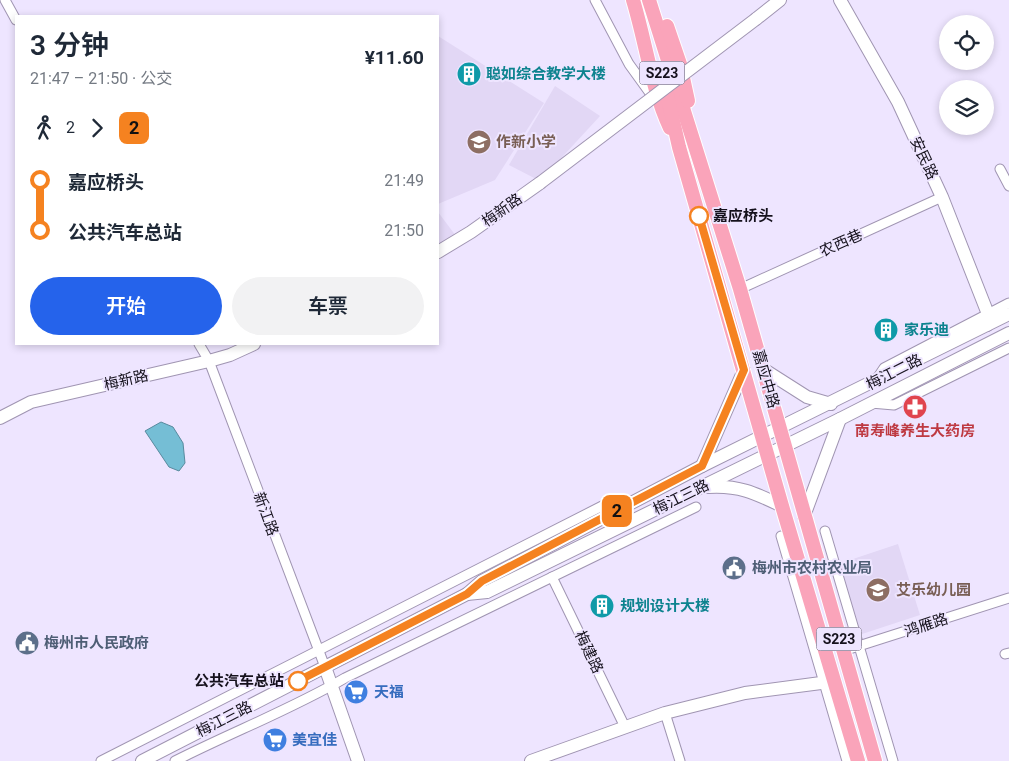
<!DOCTYPE html>
<html lang="zh">
<meta charset="utf-8">
<style>
:root{--surface:#fff;--page:#f2f2f3;--text:#1f2937;--muted:#747a83;--accent:#2563eb}
body{margin:0;font-family:Roboto,"Noto Sans SC",sans-serif;background:var(--page);color:var(--text);height:100vh;display:flex;flex-direction:column;font-size:19px;white-space:nowrap}
*{box-sizing:border-box;margin:0}
p{font-size:16px;color:var(--muted)}
.icon{flex:none;width:28px;height:28px;fill:none;stroke:currentColor;stroke-width:2;stroke-linecap:round;stroke-linejoin:round}
.map{position:relative;flex:1;overflow:hidden}
.sheet{position:absolute;left:15px;top:15px;width:424px;height:330px;display:flex;flex-direction:column;background:var(--surface);border-radius:0px;box-shadow:0 2px 8px #0003}
.sheet>*{flex:none}
.badge{padding:0 10px;border-radius:8px;font-size:18px;line-height:32px}
.fabs{position:absolute;left:939px;top:15px;display:grid;gap:10px}
.fabs a{display:grid;place-items:center;width:55px;height:55px;border-radius:50%;background:var(--surface);box-shadow:0 2px 8px #0003;font-size:25px}
.map>.badge{position:absolute;translate:-50% -50%;box-shadow:0 0 0 2px #fff}
.legs{display:flex;align-items:center;gap:8px;height:55px;padding:0 15px;font-size:16px}
.legs p{margin-inline-start:auto}
.headline{display:flex;align-items:center;justify-content:space-between;height:85px;padding:0 15px}
h1{font-size:28px;font-weight:600;line-height:38px}
.primary-button{display:flex;gap:10px;margin-top:auto;padding:10px 15px}
.primary-button a{flex:1;height:58px;border-radius:30px;background:var(--accent);color:#fff;font-size:20px;font-weight:600;line-height:58px;text-align:center}
.primary-button a+a{background:var(--page);color:var(--text)}
ul{padding:0 15px;list-style:none}
li{display:flex;align-items:center;gap:18px;height:50px;font-size:19px}
li i{display:grid;place-items:center;width:8px;height:100%;margin:0 6px;background:currentColor}
li i::after{content:'';width:12px;height:12px;margin:-6px;border:4px solid;border-radius:50%;background:var(--surface)}
li p{margin-inline-start:auto}
li:first-child i{background:linear-gradient(#0000 50%,currentColor 0)}
li:last-child i{background:linear-gradient(currentColor 50%,#0000 0)}
.map>svg:first-child{display:block}
.built{fill:#e2d7f5}
.water{fill:#75bed5;stroke:#588a9e}
.lines{fill:none;stroke-linecap:round;stroke-linejoin:round}
.street-casing{stroke:#a095b2;stroke-width:11}
.secondary-casing{stroke:#a095b2;stroke-width:14}
.primary-casing{stroke:#fff;stroke-width:16}
.street{stroke:#fff;stroke-width:9}
.secondary{stroke:#fff;stroke-width:12}
.primary{stroke:#faa4ba;stroke-width:14}
.secondary-bridge-casing{stroke:#a095b2;stroke-width:14;stroke-linecap:butt}
.secondary-bridge{stroke:#fff;stroke-width:12}
.line-1-casing{stroke:#fff;stroke-width:11}
.line-1{stroke:#f58220;stroke-width:8}
.stop-1-dot{fill:#fff;stroke:#f58220;stroke-width:2.5}
.labels{text-anchor:middle;dominant-baseline:central;stroke-width:4;stroke-linejoin:round;paint-order:stroke}
.shield{fill:#eee5ff;stroke:#565160;stroke-width:1}
.shield-label{font-size:14px;font-weight:bold;fill:#15111c}
.culture-label{font-size:15px;font-weight:bold;fill:#0d838f;stroke:#eee5ff;text-anchor:start}
.education-label{font-size:15px;font-weight:bold;fill:#785e54;stroke:#eee5ff;text-anchor:start}
.street-label{font-size:15px;fill:#15111c;stroke:#eee5ff}
.stop-label{font-size:15px;font-weight:bold;fill:#15111c;stroke:#eee5ff;text-anchor:start}
.health-label{font-size:15px;font-weight:bold;fill:#be3a42;stroke:#eee5ff}
.service-label{font-size:15px;font-weight:bold;fill:#4e5e75;stroke:#eee5ff;text-anchor:start}
.shop-label{font-size:15px;font-weight:bold;fill:#366cbe;stroke:#eee5ff;text-anchor:start}
</style>
<div class="map">
<svg width="1009" height="761" viewBox="0 0 1009 761">
<rect width="100%" height="100%" fill="#eee5ff"/>
<g class="built">
<polygon points="438,36 544,103 495,180 438,204"/>
<polygon points="555,86 600,116 540,181 509,165"/>
<polygon points="438,212 456,236 438,245"/>
<polygon points="898,544 920,615 859,635 835,565"/>
</g>
<polygon class="water" points="161,422 173,427 183,443 185,463 179,471 169,467 145,431"/>
<g class="lines">
<defs>
<g id="street">
<polyline points="5,0 16,20"/>
<polyline points="595,0 629,64 655,100"/>
<polyline points="1000,169 1009,186"/>
<polyline points="740,289 942,197"/>
<polyline points="199,344 209,361 325,667"/>
<polyline points="876,380 884,368 1009,303"/>
<polyline points="871,403 894,405 1009,348"/>
<polyline points="825,531 893,761"/>
<polyline points="781,536 847,761"/>
<polyline points="552,577 625,727"/>
<polyline points="843,651 1009,598"/>
<polyline points="1005,654 1009,653"/>
<polyline points="665,713 680,761"/>
<polyline points="101,761 610,502"/>
<path d="M175,761C232,732 290,710 345,678L696,507"/>
</g>
<g id="secondary">
<polyline points="840,0 898,102 942,197 988,314 987,325"/>
<polyline points="756,19 780,0"/>
<polyline points="438,252 471,232 540,183"/>
<polyline points="763,369 807,397 831,404"/>
<polyline points="0,418 31,402 209,361 230,355 254,344"/>
<polyline points="702,466 744,370"/>
<path d="M708,487C739,485 755,493 782,506"/>
<polyline points="804,516 840,419"/>
<polyline points="467,594 487,592 840,419 1009,333"/>
<polyline points="325,667 358,761"/>
<polyline points="142,761 467,594 482,581 702,466 1009,314"/>
<polyline points="531,761 665,713 745,693 821,683"/>
</g>
<g id="primary">
<path d="M633,0C646,43 651,87 670,128"/>
<polyline points="649,0 740,289 875,761"/>
<polyline points="667,26 680,64 688,101"/>
<polyline points="663,77 679,147 782,506 858,761"/>
</g>
</defs>
<use href="#street" class="street-casing"/>
<use href="#secondary" class="secondary-casing"/>
<use href="#primary" class="primary-casing"/>
<use href="#street" class="street"/>
<use href="#secondary" class="secondary"/>
<use href="#primary" class="primary"/>
<defs>
<polyline id="secondary-bridge" points="540,183 756,19"/>
</defs>
<use href="#secondary-bridge" class="secondary-bridge-casing"/>
<use href="#secondary-bridge" class="secondary-bridge"/>
</g>
<g class="lines">
<defs>
<polyline id="line-1" points="298,681 467,594 482,581 702,466 744,370 699,216"/>
</defs>
<use href="#line-1" class="line-1-casing"/>
<use href="#line-1" class="line-1"/>
</g>
<defs>
<symbol id="building-disc" viewBox="-11 -11 22 22"><circle r="9.5" fill="#0f9aa8" stroke="#eee5ff"/><path d="M-4-6H4V6H1V3H-1V6H-4ZM-2.5-4.3h1.7v1.8h-1.7ZM.8-4.3h1.7v1.8H.8ZM-2.5-1h1.7V.8h-1.7ZM.8-1h1.7V.8H.8Z" fill="#fff"/></symbol>
<symbol id="school-disc" viewBox="-11 -11 22 22"><circle r="9.5" fill="#8d6e63" stroke="#eee5ff"/><path d="M0-5L7-2L0 1L-7-2ZM-4 1L0 2.5L4 1V4Q0 6-4 4Z" fill="#fff"/></symbol>
<symbol id="pharmacy-disc" viewBox="-11 -11 22 22"><circle r="9.5" fill="#e0444e" stroke="#eee5ff"/><path d="M-2-6h4v4h4v4h-4v4h-4v-4h-4v-4h4Z" fill="#fff"/></symbol>
<symbol id="civic-disc" viewBox="-11 -11 22 22"><circle r="9.5" fill="#5c6f8a" stroke="#eee5ff"/><path d="M-.6-6.5H3V-4.5H.6V-3L4-1V1h2V6H-6V1h2V-1L-.6-3ZM-1.2 2.5V6h2.4V2.5Z" fill="#fff"/></symbol>
<symbol id="supermarket-disc" viewBox="-11 -11 22 22"><circle r="9.5" fill="#3f7fe0" stroke="#eee5ff"/><path d="M-6-5.5h2.5l.6 2H6L4.5 2H-2.5L-4.4-4H-6ZM-1.5 3.2a1.3 1.3 0 1 0 .1 0ZM3 3.2a1.3 1.3 0 1 0 .1 0Z" fill="#fff"/></symbol>
</defs>
<g fill-rule="evenodd">
<use href="#building-disc" x="455" y="60" width="28" height="28"/>
<use href="#school-disc" x="465" y="128" width="28" height="28"/>
<use href="#building-disc" x="872" y="316" width="28" height="28"/>
<use href="#pharmacy-disc" x="901" y="393" width="28" height="28"/>
<use href="#civic-disc" x="720" y="554" width="28" height="28"/>
<use href="#school-disc" x="864" y="576" width="28" height="28"/>
<use href="#building-disc" x="588" y="592" width="28" height="28"/>
<use href="#civic-disc" x="13" y="629" width="28" height="28"/>
<use href="#supermarket-disc" x="342" y="678" width="28" height="28"/>
<use href="#supermarket-disc" x="261" y="726" width="28" height="28"/>
</g>
<g class="stop-1-dot">
<circle cx="699" cy="216" r="9"/>
<circle cx="298" cy="681" r="9"/>
</g>
<g class="labels">
<g class="shield">
<rect x="639.5" y="61.5" width="45" height="23" rx="4"/>
<rect x="816.5" y="627.5" width="45" height="23" rx="4"/>
</g>
<g class="shield-label">
<text x="662" y="73">S223</text>
<text x="839" y="639">S223</text>
</g>
<g class="culture-label">
<text x="486" y="74">聪如综合教学大楼</text>
<text x="904" y="330">家乐迪</text>
<text x="620" y="606">规划设计大楼</text>
</g>
<g class="education-label">
<text x="496" y="142">作新小学</text>
<text x="896" y="590">艾乐幼儿园</text>
</g>
<g class="street-label">
<text transform="translate(924 158) rotate(65)">安民路</text>
<text transform="translate(502 210) rotate(-35)">梅新路</text>
<text transform="translate(841 243) rotate(-24)">农西巷</text>
<text transform="translate(894 372) rotate(-27)">梅江二路</text>
<text transform="translate(766 379) rotate(74)">嘉应中路</text>
<text transform="translate(126 380) rotate(-13)">梅新路</text>
<text transform="translate(681 497) rotate(-26)">梅江三路</text>
<text transform="translate(266 514) rotate(70)">新江路</text>
<text transform="translate(926 625) rotate(-18)">鸿雁路</text>
<text transform="translate(589 652) rotate(64)">梅建路</text>
<text transform="translate(224 719) rotate(-27)">梅江三路</text>
</g>
<g class="stop-label">
<text x="713" y="216">嘉应桥头</text>
<text x="284" y="681" text-anchor="end">公共汽车总站</text>
</g>
<g class="health-label">
<text x="915" y="431">南寿峰养生大药房</text>
</g>
<g class="service-label">
<text x="752" y="568">梅州市农村农业局</text>
<text x="44" y="643">梅州市人民政府</text>
</g>
<g class="shop-label">
<text x="374" y="692">天福</text>
<text x="292" y="740">美宜佳</text>
</g>
</g>
</svg>
<div class="fabs">
<a><svg class="icon" aria-label="locate" viewBox="0 0 24 24"><circle cx="12" cy="12" r="6"/><path d="M12 2v4M12 18v4M2 12h4M18 12h4"/></svg></a>
<a><svg class="icon" aria-label="layers" viewBox="0 0 24 24"><path d="M12 4l9 5-9 5-9-5zM3 14l9 5 9-5"/></svg></a>
</div>
<b class="badge" style="left:617px;top:511px;background:#f58220;color:#111">2</b>
<section class="sheet">
<div class="headline"><div><h1>3 分钟</h1><p>21:47 – 21:50 · 公交</p></div><b>¥11.60</b></div>
<div class="legs"><svg class="icon" aria-label="walk" viewBox="0 0 24 24"><circle cx="13" cy="4" r="2"/><path d="M13 8l-2 6 4 7M11 14l-3 7M7 12l3-4h3l4 4"/></svg>2<svg class="icon" aria-label="forward" viewBox="0 0 24 24"><path d="M9 5l7 7-7 7"/></svg><b class="badge" style="background:#f58220;color:#111">2</b></div>
<ul>
<li><i style="color:#f58220"></i><b>嘉应桥头</b><p>21:49</p></li>
<li><i style="color:#f58220"></i><b>公共汽车总站</b><p>21:50</p></li>
</ul>
<div class="primary-button"><a>开始</a><a>车票</a></div>
</section>
</div>
